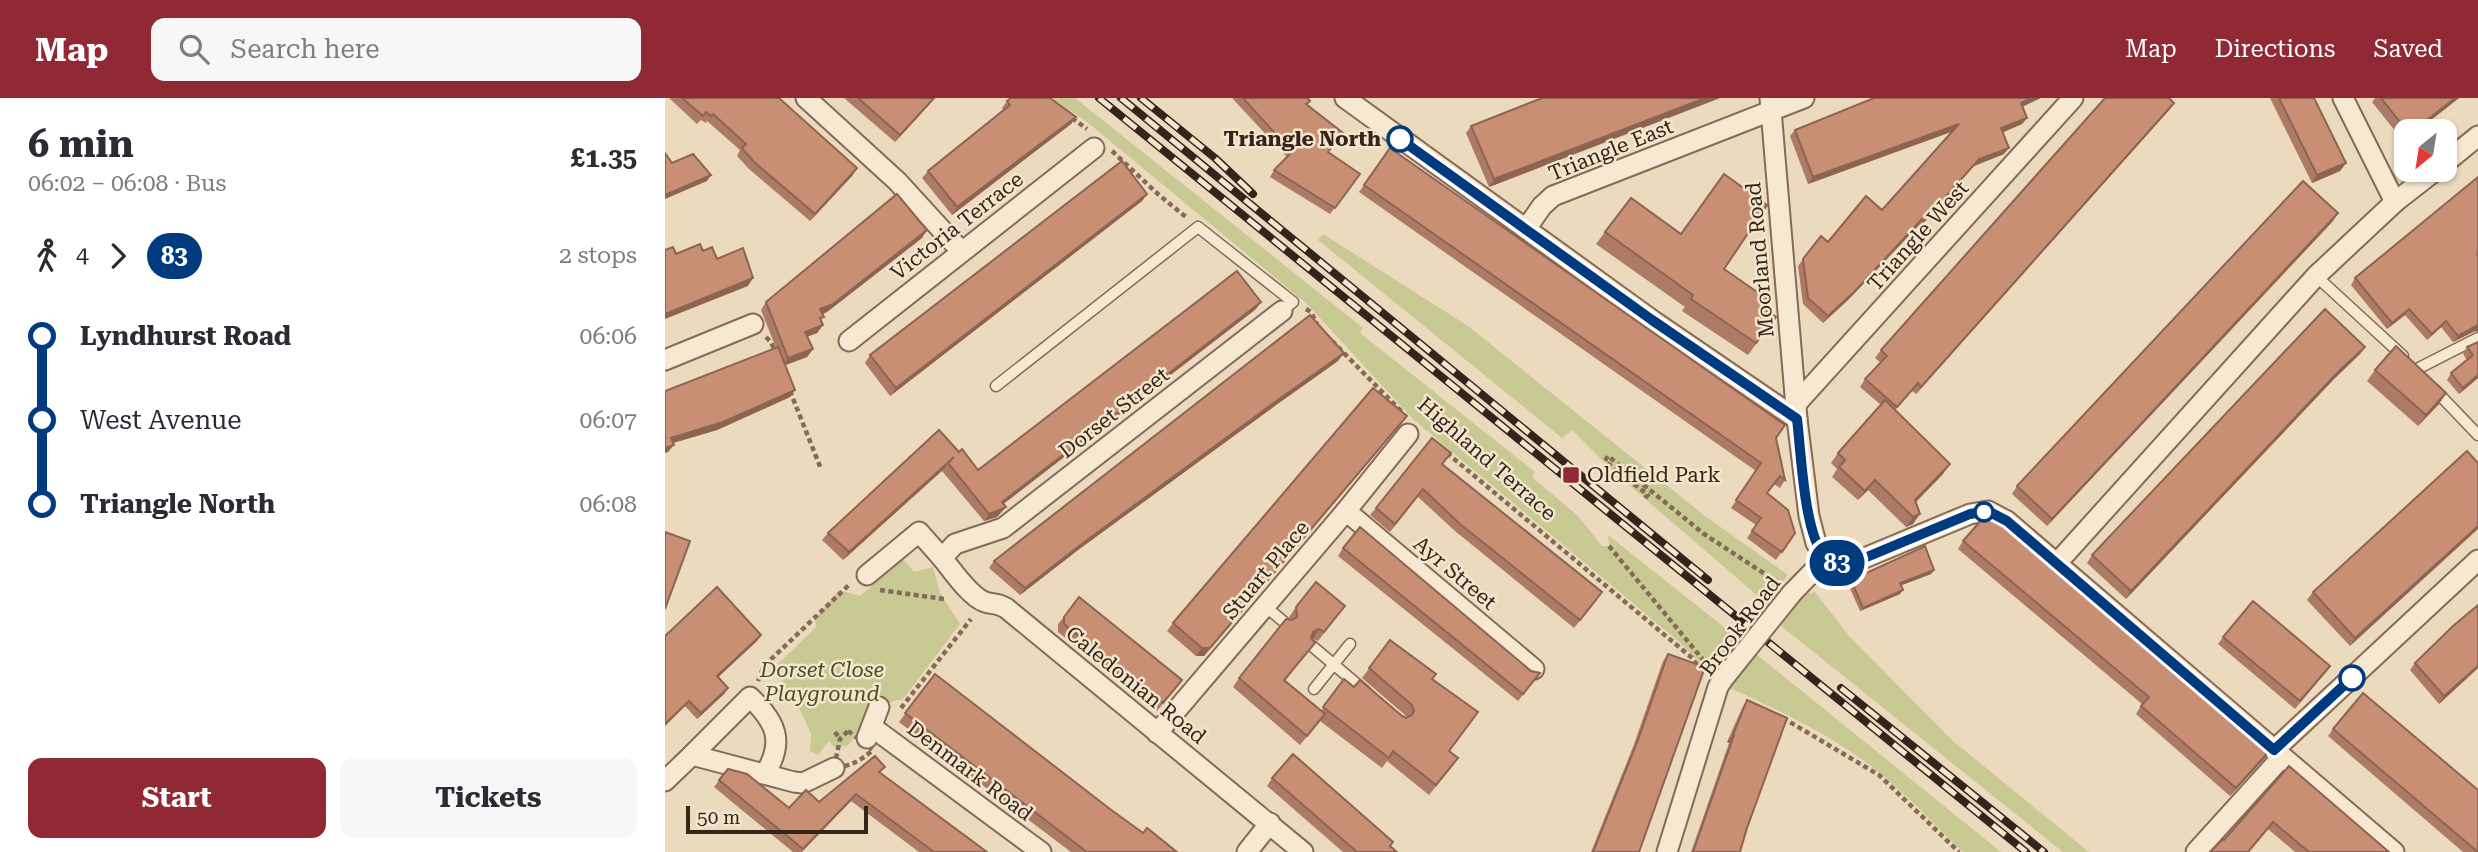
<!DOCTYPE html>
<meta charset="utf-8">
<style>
:root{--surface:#fff;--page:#f7f7f7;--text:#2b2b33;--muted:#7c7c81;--accent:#912935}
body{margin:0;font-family:"Roboto Serif",serif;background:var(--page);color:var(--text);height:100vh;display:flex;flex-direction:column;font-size:26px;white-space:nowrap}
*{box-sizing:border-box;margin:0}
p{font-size:23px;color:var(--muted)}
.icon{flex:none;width:38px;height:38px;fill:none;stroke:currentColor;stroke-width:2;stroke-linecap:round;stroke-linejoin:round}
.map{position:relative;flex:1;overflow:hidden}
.panel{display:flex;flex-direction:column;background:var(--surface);width:665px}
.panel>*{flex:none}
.badge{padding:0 14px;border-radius:23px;font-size:24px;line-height:46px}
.needle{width:46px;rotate:210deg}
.buttons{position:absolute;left:1729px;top:21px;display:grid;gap:14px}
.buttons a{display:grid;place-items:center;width:63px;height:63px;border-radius:14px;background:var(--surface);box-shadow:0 2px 5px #0004;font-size:35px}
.scale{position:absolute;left:21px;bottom:18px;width:182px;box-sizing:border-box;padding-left:7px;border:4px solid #33251c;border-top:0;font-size:19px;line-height:24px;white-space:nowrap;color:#33251c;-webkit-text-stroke:5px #f4e5cd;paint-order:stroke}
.map>.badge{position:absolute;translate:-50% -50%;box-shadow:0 0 0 4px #fff}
.legs{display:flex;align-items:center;gap:10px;height:77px;padding:0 28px;font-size:23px}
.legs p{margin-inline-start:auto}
.headline{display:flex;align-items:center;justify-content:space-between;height:119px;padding:0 28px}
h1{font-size:38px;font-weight:700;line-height:52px}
.button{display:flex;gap:14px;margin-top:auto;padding:14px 28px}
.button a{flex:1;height:80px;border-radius:14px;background:var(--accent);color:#fff;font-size:28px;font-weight:700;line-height:80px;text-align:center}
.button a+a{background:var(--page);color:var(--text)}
ul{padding:0 28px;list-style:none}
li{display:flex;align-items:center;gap:24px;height:84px;font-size:26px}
li i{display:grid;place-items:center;width:10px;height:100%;margin:0 9px;background:currentColor}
li i::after{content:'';width:18px;height:18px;margin:-9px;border:5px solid;border-radius:50%;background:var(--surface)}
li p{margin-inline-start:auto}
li:first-child i{background:linear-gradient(#0000 50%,currentColor 0)}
li:last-child i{background:linear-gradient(currentColor 50%,#0000 0)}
header{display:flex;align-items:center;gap:42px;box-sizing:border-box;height:98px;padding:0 35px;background:var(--accent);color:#fff}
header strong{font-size:33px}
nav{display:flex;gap:38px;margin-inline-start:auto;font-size:24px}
.search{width:490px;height:63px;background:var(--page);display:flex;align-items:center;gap:18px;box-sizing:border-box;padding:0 24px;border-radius:14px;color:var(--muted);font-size:26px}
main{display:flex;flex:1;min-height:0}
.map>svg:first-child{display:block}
.green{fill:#c8c993}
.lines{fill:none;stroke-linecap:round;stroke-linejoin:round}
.lane-casing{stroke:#846a57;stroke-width:13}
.street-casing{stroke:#846a57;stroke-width:23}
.path{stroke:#846a57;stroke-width:4.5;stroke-dasharray:5 3.5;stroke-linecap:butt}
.lane{stroke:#f7e8d1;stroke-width:10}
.street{stroke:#f7e8d1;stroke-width:19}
.rail-casing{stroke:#33251c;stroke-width:8}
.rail{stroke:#f4e5cd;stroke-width:5;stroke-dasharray:16;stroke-linecap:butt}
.street-bridge-casing{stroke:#846a57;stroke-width:23;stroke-linecap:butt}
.street-bridge{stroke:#f7e8d1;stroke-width:19}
.wall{fill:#ad7b65}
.shaded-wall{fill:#8d6452}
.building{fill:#c98f75;stroke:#8d6452;stroke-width:2}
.line-1-casing{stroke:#fff;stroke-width:16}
.line-1{stroke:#003b80;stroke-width:10}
.stop-1-dot{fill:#fff;stroke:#003b80;stroke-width:3.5}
.poi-dot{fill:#912935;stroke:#f4e5cd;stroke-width:2.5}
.labels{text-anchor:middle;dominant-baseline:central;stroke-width:5;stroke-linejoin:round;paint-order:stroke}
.stop-label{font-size:21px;font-weight:bold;fill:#33251c;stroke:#f4e5cd;text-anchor:end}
.street-label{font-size:21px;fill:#33251c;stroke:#f4e5cd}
.poi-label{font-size:21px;fill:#33251c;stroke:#f4e5cd;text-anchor:start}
.park-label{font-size:21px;font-style:italic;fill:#494f23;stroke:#f4e5cd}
</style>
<header>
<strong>Map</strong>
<div class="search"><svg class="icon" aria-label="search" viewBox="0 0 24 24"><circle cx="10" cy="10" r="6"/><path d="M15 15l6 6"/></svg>Search here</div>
<nav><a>Map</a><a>Directions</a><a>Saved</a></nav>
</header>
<main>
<section class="panel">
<div class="headline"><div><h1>6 min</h1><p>06:02 – 06:08 · Bus</p></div><b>£1.35</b></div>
<div class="legs"><svg class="icon" aria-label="walk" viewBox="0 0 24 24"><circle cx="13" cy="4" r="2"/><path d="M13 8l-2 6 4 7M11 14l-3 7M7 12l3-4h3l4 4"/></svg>4<svg class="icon" aria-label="forward" viewBox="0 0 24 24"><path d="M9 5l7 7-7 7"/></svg><b class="badge" style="background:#003b80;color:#fff">83</b><p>2 stops</p></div>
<ul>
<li><i style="color:#003b80"></i><b>Lyndhurst Road</b><p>06:06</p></li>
<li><i style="color:#003b80"></i><span>West Avenue</span><p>06:07</p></li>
<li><i style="color:#003b80"></i><b>Triangle North</b><p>06:08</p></li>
</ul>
<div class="button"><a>Start</a><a>Tickets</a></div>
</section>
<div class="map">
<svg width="1813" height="754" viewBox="0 0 1813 754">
<rect width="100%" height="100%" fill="#ecdabe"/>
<g class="green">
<polygon points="387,0 410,0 698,230 695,235 870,374 867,379 914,419 937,448 944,448 943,437 1074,541 1043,572 1013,543 748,321 642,206 422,24"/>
<polygon points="658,136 803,228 1040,418 1123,477 1102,506 948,373 907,332 897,340 653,142"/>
<polygon points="238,461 249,474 268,469 275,495 295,526 238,601 216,606 206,604 193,635 182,648 169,649 164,643 153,657 145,653 146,636 135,612 109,570 151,529 150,521 174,492 195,498"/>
<polygon points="1150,494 1185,539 1288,643 1424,754 1398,754 1111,524 1135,497"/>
<path d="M1091,556L1336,754H1298C1271,728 1245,700 1216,676C1171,639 1118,614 1065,590Z"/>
</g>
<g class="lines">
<defs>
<g id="lane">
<polyline points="1651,178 1738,258"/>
<polyline points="1752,271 1813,240"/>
<polyline points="331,288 533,129 628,204 617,213"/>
<polyline points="1770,292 1813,337"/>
<polyline points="600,508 619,524"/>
<polyline points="647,548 700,593"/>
<polyline points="649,591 685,546"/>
</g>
<g id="street">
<polyline points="141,0 232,83 296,153"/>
<polyline points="680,0 987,222 1132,321"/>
<polyline points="1105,0 1132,321 1144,418 1151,445 1161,460 1173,465 1185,466 1305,416 1323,413 1342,423 1729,754"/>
<polyline points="1678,0 1730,104"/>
<polyline points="1780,65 1813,38"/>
<polyline points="861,131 877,108 888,98 1139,0"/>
<path d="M617,213L338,430L290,446L277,460C287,472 305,499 320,504C328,507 331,504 341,510L638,754"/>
<polyline points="184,243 429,50"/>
<polyline points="0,262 88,226"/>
<polyline points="1131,306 1408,0"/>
<polyline points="681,413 869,571"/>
<polyline points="1392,465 1651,178 1730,104 1771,72"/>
<polyline points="202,477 254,434 277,460"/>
<polyline points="1127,495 1161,460"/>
<polyline points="207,629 376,754"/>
<polyline points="492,635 681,413 743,336"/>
<polyline points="202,640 214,609"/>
<polyline points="1609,652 1813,462"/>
<path d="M27,657L85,599C111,624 120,643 100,676"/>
<polyline points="0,683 27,657 129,684 138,685 169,670"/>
<polyline points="582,754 605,725"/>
<polyline points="1002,754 1053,589 1058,581"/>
<polyline points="1531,754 1617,659"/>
</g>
</defs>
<use href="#lane" class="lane-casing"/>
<use href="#street" class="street-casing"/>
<g class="path">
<polyline points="407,20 422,31"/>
<polyline points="447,53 494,97 521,119"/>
<polyline points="641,211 646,214 652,226"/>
<polyline points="101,239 106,244 111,256"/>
<polyline points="667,243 737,314"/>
<polyline points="125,293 156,371"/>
<polyline points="782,355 1026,559 1034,569"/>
<polyline points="980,400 983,397 940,363 943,358 1039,436 1112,484"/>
<polyline points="944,448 1044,569"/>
<polyline points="215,492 279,501 282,500"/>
<polyline points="93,583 99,568 185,486"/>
<polyline points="236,610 306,521"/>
<polyline points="1118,620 1214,677 1294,754"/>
<path d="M183,633L208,652C195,663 186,668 169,670L175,641Z"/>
<polyline points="170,634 175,641"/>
</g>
<use href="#lane" class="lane"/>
<use href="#street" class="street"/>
<defs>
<g id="rail">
<polyline points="434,0 1361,754"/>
<polyline points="456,0 1043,482"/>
<polyline points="476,0 550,60 588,96"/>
<polyline points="1176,590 1379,754"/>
</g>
</defs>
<use href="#rail" class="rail-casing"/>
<use href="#rail" class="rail"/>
<defs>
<polyline id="street-bridge" points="1058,581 1127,495"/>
</defs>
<use href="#street-bridge" class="street-bridge-casing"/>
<use href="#street-bridge" class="street-bridge"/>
</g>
<g class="wall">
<polygon points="4,0 114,0 192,70 187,78 145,123 84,71 72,58 75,52 42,23 41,25 36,22 32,26"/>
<polygon points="179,0 270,0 230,44"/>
<polygon points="567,0 643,0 645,3 642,7 663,54 695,76 665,116 605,79 609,72 622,59"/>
<polygon points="877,0 1055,0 824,89 801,35 806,28"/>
<polygon points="1605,0 1649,0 1681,65 1675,73 1647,85"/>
<polygon points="1710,0 1794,0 1752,33 1741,33 1741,42 1739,44 1707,4"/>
<polygon points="342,3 411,19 406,26 287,117 257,80 263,73 338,12 337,10"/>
<polygon points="1509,5 1504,12 1251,296 1247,293 1230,312 1278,376 1251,404 1248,426 1241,429 1203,392 1193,402 1167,379 1172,371 1166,365 1173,355 1216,307 1195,289 1200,281 1216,265 1210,260 1216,252"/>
<polygon points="1357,9 1362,20 1357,26 1338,34 1339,56 1309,68 1254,129 1253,128 1184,201 1158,225 1138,206 1133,168 1138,161 1163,144 1217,112 1287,33 1143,86 1125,38 1130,32"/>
<polygon points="725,50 1111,340 1120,382 1115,390 1109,386 1102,395 1130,435 1111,462 1082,440 1091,427 1066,410 1091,373 694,94"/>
<polygon points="482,96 477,103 225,298 200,265 205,257"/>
<polygon points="1668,123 1382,428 1347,396 1352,388"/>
<polygon points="940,134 1059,171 1100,211 1111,219 1083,257 1017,213 1020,209 931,146"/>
<polygon points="257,140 162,214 157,216 156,223 158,227 152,235 142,239 148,251 142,259 120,267 130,292 125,299 52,332 8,345 3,354 0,293 111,250 96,212 101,204"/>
<polygon points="1690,180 1810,233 1788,244 1776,229 1762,242 1740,217 1722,231 1686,187"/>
<polygon points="591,211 338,406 341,409 332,419 319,423 277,373 279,371 178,462 157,442 163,435 294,354 313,372"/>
<polygon points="1813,244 1813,280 1794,296 1782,282 1786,275 1802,262 1798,256 1802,249"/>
<polygon points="1700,249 1695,256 1669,281 1461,501 1422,465 1427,457"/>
<polygon points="673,263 611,307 413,452 355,497 324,470 329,463"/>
<polygon points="1710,272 1781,295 1774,306 1753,328 1702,283"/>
<polygon points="742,318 736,326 539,558 531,558 502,533 508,525"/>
<polygon points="1813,365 1685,548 1642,502 1648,494"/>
<polygon points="778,367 932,502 909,530 790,433 753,399 725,434 705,417 711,410"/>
<polygon points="1298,443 1605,652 1600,660 1565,698 1471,616 1477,606 1293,451"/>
<polygon points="678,450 869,583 853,603 673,458"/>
<polygon points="1269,472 1266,476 1236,487 1235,496 1195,513 1183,486 1186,482"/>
<polygon points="680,508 653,543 647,541 650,545 620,583 656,613 679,581 689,589 741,619 740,617 697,580 725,542 767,581 784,653 786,670 764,697 722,663 717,670 655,623 635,647 568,589 574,580 624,521 624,519 631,509"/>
<polygon points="399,519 517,582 492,613 393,534 393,526"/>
<polygon points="96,537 92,543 53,579 63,590 59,596 32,621 20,608 0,538"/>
<polygon points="1558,539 1660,575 1630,611 1553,546"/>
<polygon points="1003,556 974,754 926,754 968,649 998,563"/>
<polygon points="1750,565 1813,570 1774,606 1745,572"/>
<polygon points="270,576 445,711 478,735 512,754 406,754 234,624"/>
<polygon points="1082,602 1082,730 1075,754 1026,754 1064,645 1062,644 1077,610"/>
<polygon points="1668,631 1813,754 1798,754 1663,638"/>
<polygon points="1624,668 1724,754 1630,754 1603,731 1584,754 1545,754 1559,742"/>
<polygon points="63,671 124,710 154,704 216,675 322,754 254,754 186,703 137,754 128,754 49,689"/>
<polygon points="607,680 725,749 732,754 678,754 602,688"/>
</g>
<g class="shaded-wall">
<polygon points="269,0 270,0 230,44 235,37"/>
<polygon points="1040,0 1055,0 824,89 829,81"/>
<polygon points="1367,0 1376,0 1351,12 1356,5"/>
<polygon points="1790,0 1794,0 1752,33 1748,33"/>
<polygon points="1509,5 1504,12 1251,296 1256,289"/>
<polygon points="411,19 406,26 287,117 292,109"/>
<polygon points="1362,20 1357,26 1332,37 1336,30"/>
<polygon points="1294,26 1289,33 1143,86 1148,79"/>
<polygon points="1344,50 1339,56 1309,68 1254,129 1259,123 1314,61"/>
<polygon points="1681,65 1675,73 1647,85 1652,77"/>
<polygon points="192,70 187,78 145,123 150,116"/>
<polygon points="46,77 42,83 0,101 0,97"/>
<polygon points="482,96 477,103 225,298 231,290"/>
<polygon points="1673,115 1668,123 1382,428 1387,421"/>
<polygon points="1257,121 1253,128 1184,201 1158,225 1163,218"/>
<polygon points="262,132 257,140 162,214 150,219 155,211"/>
<polygon points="88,180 83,188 0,221 0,216"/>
<polygon points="596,204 591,211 332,411 337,404"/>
<polygon points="1744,211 1740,217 1722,231 1727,225"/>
<polygon points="1781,223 1776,229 1762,242 1767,236"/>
<polygon points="158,227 152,235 135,241 140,234"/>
<polygon points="1813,227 1813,234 1810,233 1788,244 1793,238"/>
<polygon points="1700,249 1695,256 1669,281 1461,501 1466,493 1674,273"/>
<polygon points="148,251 142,259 118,268 123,260"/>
<polygon points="679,255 673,263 611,307 413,452 355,497 360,490 418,445 617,299"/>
<polygon points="1813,277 1813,280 1794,296 1798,290"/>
<polygon points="130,292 125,299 52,332 1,347 6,340"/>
<polygon points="1781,295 1774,306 1753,328 1761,317"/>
<polygon points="742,318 736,326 539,558 531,558 537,550"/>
<polygon points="9,347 3,354 0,355 0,350"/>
<polygon points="283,365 279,371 178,462 184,454"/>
<polygon points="1285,366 1278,376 1243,412 1250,402"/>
<polygon points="1210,382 1203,392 1193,402 1200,393"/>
<polygon points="341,409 332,419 319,423 324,416"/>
<polygon points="1255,416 1248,426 1241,429 1248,419"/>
<polygon points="1813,428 1813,431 1685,548 1690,540"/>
<polygon points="1269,472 1266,476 1232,489 1235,485"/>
<polygon points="1238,492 1235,496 1195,513 1198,510"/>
<polygon points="654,531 648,541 641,544 648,534"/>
<polygon points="96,537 92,543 48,584 52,578"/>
<polygon points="1813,568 1813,570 1774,606 1779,598"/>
<polygon points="63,590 59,596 32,621 36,615"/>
<polygon points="24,603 20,608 0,628 0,626"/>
<polygon points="1068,637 1069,637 1064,645 1062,644"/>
<polygon points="1605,652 1600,660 1565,698 1571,690"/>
<polygon points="191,696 186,703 136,754 138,751"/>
</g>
<g class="building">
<polygon points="17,0 114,0 192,70 150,116 89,64 77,50 81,46 48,16 46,18 41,14 38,18"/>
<polygon points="193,0 269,0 235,37"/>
<polygon points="346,0 385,0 411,19 292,109 263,73 345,7 342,3"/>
<polygon points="578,0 643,0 645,3 641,6 678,35 663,54 695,76 670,110 609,72 627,54"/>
<polygon points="877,0 1040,0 829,81 806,28"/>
<polygon points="1209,0 1367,0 1356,5 1362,20 1336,30 1344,50 1314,61 1259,123 1257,121 1189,194 1163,218 1143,200 1138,161 1156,138 1163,144 1201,98 1217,112 1294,26 1148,79 1130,32"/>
<polygon points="1440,0 1504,0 1509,5 1256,289 1253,285 1232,309 1200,281 1222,258 1216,252"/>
<polygon points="1614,0 1649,0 1681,65 1652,77"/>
<polygon points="1716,0 1790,0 1748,33 1742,33"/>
<polygon points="725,50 1120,327 1111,340 1120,382 1115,378 1102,395 1123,412 1130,435 1117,454 1087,433 1096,420 1071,402 1096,365 699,87"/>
<polygon points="0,55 7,65 28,56 46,77 0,97"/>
<polygon points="457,63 482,96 231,290 205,257"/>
<polygon points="1059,76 1102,107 1059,171 1105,203 1100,211 1111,219 1091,245 1026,201 1028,197 940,134 966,100 1016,136"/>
<polygon points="1813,79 1813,155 1812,156 1813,158 1813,227 1793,238 1781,223 1767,236 1744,211 1727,225 1690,180"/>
<polygon points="1638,83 1673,115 1387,421 1352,388"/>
<polygon points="232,96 262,132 168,206 155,211 159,219 155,220 158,227 140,234 148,251 123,260 101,204"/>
<polygon points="35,146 38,153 47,149 52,161 78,150 88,180 0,216 0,152 8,149 11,156"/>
<polygon points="572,173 596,204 337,404 341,409 337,411 324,416 283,365 289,359 184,454 163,435 274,332 294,354 297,351 313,372"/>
<polygon points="1660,211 1700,249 1674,273 1466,493 1427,457"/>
<polygon points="645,217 679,255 617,299 418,445 360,490 329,463"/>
<polygon points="1813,244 1813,277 1798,290 1786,275 1808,257 1802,249"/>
<polygon points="1731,248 1781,295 1761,317 1710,272"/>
<polygon points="113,249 130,292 58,324 6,340 9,347 0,350 0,293"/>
<polygon points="708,290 742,318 545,550 537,550 508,525"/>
<polygon points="1220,302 1285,366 1250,402 1255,416 1248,419 1210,382 1200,393 1174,369 1180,362 1173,355"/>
<polygon points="767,340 786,355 777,366 937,494 915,522 795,426 758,391 730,426 711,410"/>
<polygon points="1802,353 1813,365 1813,428 1690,540 1648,494"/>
<polygon points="1326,418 1334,422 1605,652 1571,690 1476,608 1484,599 1298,443 1318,420"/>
<polygon points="695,429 866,573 875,575 858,596 678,450"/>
<polygon points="0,434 25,443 0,511"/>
<polygon points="1260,448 1269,472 1235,485 1238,492 1198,510 1186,482"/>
<polygon points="651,484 680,508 659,534 654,531 648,534 646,540 650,545 619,582 660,616 642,638 574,580 621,521 627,522 632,519 631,509"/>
<polygon points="52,489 96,537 52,578 63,590 36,615 24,603 0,626 0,538"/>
<polygon points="414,499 517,582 498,605 399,526 399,519"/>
<polygon points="1588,503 1665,568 1635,603 1558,539"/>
<polygon points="1813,507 1813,568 1779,598 1750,565 1788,528"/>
<polygon points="725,542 771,576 767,581 813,614 784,653 793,660 771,687 728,653 724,660 658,609 679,581 689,589 695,582 737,618 741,620 747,617 749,613 747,607 704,570"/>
<polygon points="1003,556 1040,569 974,754 928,754 973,642"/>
<polygon points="270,576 445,711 478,735 482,730 512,754 422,754 240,615"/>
<polygon points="1698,595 1813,692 1813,754 1668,631"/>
<polygon points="1082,602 1122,620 1082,730 1075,754 1028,754 1069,637 1068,637"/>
<polygon points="628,656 728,744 725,748 732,754 692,754 607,680"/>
<polygon points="210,658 220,669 214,674 322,754 269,754 191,696 138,751 54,682 63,671 82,676 124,710 141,692 154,704"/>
<polygon points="1624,668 1724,754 1644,754 1608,724 1583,754 1545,754 1558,741 1559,742"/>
</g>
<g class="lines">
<defs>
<path id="line-1" d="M735,41L987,222L1132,321C1136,352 1139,438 1160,458C1167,465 1176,466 1185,466L1305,416L1323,413L1342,423L1609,652L1687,580"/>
</defs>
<use href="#line-1" class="line-1-casing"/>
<use href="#line-1" class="line-1"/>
</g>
<g class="stop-1-dot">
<circle cx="735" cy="41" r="12"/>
<circle cx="1319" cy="414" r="9"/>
<circle cx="1687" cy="580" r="12"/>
</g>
<rect class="poi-dot" x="897" y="368" width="18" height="18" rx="3.5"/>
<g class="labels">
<g class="stop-label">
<text x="716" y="41">Triangle North</text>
</g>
<g class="street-label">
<text transform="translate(946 52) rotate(-22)">Triangle East</text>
<text transform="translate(292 128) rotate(-38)">Victoria Terrace</text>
<text transform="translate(1253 138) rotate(-48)">Triangle West</text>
<text transform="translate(1095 162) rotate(-95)">Moorland Road</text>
<text transform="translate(449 315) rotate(-38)">Dorset Street</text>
<text transform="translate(822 361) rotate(41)">Highland Terrace</text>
<text transform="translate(601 472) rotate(-50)">Stuart Place</text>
<text transform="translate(790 475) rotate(40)">Ayr Street</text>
<text transform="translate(1075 528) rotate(-53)">Brook Road</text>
<text transform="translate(471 587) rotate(39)">Caledonian Road</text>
<text transform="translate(305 673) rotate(37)">Denmark Road</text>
</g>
<g class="poi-label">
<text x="922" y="377">Oldfield Park</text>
</g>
<g class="park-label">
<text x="157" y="572">Dorset Close<tspan x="157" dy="24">Playground</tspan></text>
</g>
</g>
</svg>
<div class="buttons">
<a><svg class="needle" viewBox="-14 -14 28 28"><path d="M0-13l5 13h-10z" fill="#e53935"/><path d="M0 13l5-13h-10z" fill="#7c7c81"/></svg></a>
</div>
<div class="scale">50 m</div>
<b class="badge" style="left:1172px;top:465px;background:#003b80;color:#fff">83</b>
</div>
</main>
